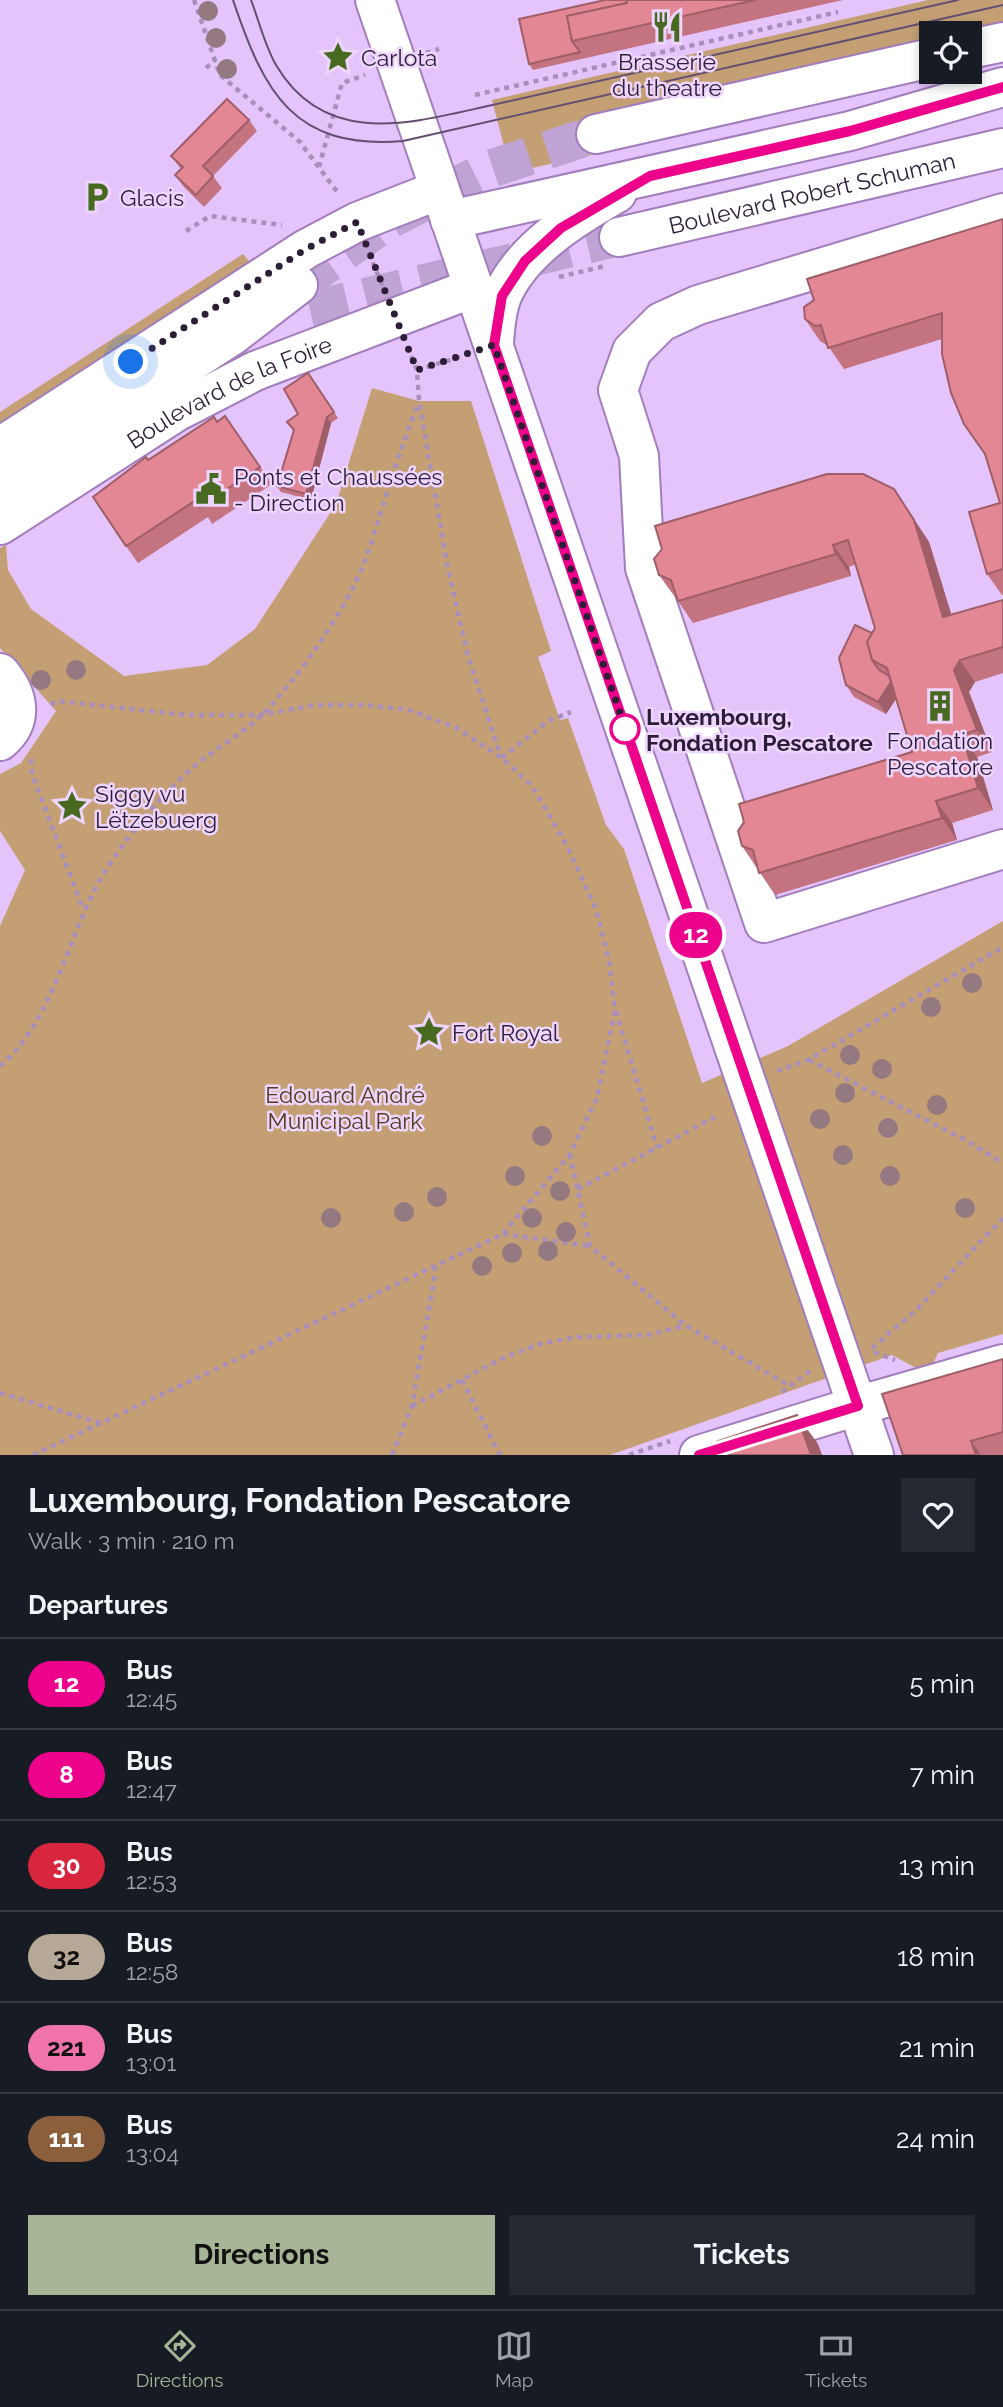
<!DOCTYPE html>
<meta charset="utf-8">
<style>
:root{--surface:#171b24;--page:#242831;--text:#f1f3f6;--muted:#9ea1a6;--line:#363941;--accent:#a5b596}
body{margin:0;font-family:Raleway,sans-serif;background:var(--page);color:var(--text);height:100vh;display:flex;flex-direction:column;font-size:26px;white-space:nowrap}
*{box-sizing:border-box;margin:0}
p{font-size:23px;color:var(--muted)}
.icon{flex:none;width:38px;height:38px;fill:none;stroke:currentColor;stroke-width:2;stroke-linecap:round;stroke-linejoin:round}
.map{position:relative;height:1455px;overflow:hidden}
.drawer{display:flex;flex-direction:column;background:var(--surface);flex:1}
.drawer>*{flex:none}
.badge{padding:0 14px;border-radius:23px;font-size:24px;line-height:46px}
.controls{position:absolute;left:919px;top:21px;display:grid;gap:14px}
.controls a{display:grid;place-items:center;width:63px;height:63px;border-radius:0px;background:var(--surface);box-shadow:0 4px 10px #0003;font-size:35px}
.you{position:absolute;width:35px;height:35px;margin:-18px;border:5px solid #fff;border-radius:50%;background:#1a73e8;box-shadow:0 0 0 10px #1a73e833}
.map>.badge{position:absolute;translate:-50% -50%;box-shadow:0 0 0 4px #fff}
h2{padding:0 28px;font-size:26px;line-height:63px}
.round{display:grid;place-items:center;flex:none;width:74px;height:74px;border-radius:0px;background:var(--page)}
.head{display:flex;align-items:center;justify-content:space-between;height:119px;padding:0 28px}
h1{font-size:33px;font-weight:700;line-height:52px}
.action{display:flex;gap:14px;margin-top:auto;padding:14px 28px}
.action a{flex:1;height:80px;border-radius:0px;background:var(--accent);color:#111;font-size:28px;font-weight:700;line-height:80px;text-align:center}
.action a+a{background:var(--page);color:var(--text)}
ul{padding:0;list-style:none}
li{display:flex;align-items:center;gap:21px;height:91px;padding:0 28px;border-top:2px solid var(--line)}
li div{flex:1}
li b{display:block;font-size:26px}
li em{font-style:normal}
li .badge{min-width:77px;font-weight:700;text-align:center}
.menu{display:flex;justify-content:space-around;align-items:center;height:98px;border-top:2px solid var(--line);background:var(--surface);font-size:19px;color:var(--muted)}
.menu a{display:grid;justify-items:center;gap:4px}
.menu .on{color:var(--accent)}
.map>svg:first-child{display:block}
.green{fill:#c49f74}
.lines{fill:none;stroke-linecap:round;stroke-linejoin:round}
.major-tunnel{stroke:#bfa3d4;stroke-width:38;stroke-dasharray:38 19;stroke-linecap:butt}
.minor-casing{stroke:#a27dbd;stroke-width:42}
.major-casing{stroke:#a27dbd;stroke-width:42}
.path{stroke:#a98fbc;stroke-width:4.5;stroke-dasharray:5 5;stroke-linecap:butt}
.minor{stroke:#fff;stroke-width:38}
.major{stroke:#fff;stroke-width:38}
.tram{stroke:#634f71;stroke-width:2}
.tree{fill:#957981}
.wall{fill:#c37480}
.shaded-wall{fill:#9f5e68}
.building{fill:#e38795;stroke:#9f5e68;stroke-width:2}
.line-casing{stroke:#fff;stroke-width:16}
.line{stroke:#ed028c;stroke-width:10}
.walk{stroke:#2d1e37;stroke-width:7;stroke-dasharray:0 12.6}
.stop-dot{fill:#fff;stroke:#ed028c;stroke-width:3.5}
.labels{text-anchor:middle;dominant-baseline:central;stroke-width:5;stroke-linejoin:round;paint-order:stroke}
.poi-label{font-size:23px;fill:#2d1e37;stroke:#edd5fe;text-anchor:start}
.street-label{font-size:23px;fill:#2d1e37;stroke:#edd5fe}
.stop-label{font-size:23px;font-weight:bold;fill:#2d1e37;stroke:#edd5fe;text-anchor:start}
.park-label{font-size:23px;fill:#543c1d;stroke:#edd5fe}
</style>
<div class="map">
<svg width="1003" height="1455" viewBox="0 0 1003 1455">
<rect width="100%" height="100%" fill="#e4c4fb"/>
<g class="green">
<polygon points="928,0 1003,0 1003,25 968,33 931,33 931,42 605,149 604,152 532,168 510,169 492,100"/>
<polygon points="243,254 254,267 0,432 0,412"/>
<polygon points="372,388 419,401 471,401 551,651 538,657 560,720 568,718 606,825 624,849 702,1083 788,1046 1003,921 1003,1334 938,1353 933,1364 918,1369 892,1355 610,1455 0,1455 0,926 25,870 0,831 0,774 21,763 56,711 0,648 0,548 6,545 8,570 31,609 124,676 207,665 255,629 336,504"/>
</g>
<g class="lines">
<g class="major-tunnel">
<polyline points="298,285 389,220 490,169 596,134"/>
<polyline points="310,310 619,237"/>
</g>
<defs>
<g id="minor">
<polyline points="1003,213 698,305 661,322 632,351 618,390 639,456 645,568 764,923 1003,849"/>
<path d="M0,673C19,695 24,721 0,741"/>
<polyline points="857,1406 1003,1364"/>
</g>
<g id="major">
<polyline points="375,0 874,1455"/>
<polyline points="970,49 1003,42"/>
<polyline points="596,134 931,58"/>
<polyline points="450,220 850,131 1003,87"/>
<path id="s1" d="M619,237L1003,148"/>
<path d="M494,344C495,328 496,311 502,296C522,249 575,217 617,193"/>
<polyline points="0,447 306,249 357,222 439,190"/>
<polyline points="0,485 233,335 298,285"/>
<path id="s2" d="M0,525L176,412L255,371L473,288"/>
<polyline points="699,1455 857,1406"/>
</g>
</defs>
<use href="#minor" class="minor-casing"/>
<use href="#major" class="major-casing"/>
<g class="path">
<polyline points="194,0 220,75 300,142 338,193"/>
<polyline points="426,53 439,49"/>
<polyline points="206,68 215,60"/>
<polyline points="475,95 838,12"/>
<polyline points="319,167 342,83 365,75"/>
<polyline points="186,231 210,216 282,225"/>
<polyline points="369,253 383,287"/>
<polyline points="559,277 605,266"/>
<polyline points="407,347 417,370 419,401 448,569 468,656 501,757"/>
<polyline points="417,370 463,356"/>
<polyline points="502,758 548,721 571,712"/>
<polyline points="31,759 32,774 83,909"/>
<polyline points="616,1011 657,1148"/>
<polyline points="809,1060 965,1140 1003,1163"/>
<path d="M0,1066C55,1021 69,927 107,868C131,832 157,800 189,771C211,751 239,736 261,716C297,680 349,606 366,558C384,506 398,453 419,402"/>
<polyline points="777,1071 808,1060 1003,947"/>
<polyline points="570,1154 590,1246 685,1325 790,1386"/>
<polyline points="578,1189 719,1115"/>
<polyline points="503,1234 590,1246"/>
<polyline points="872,1348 914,1312 1003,1218"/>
<polyline points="874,1352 895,1360"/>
<polyline points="462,1380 500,1455"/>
<polyline points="782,1392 812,1370"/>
<polyline points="0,1393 101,1423"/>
<polyline points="412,1406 501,1359 539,1344 576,1337 648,1335 684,1326"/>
<polyline points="33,1455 503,1234 570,1154 597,1098 615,1010 609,960 596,909 566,844 532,786 502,758 457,728 409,710 366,705 314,705 261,715 186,715 58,701 49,705"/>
<polyline points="392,1455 412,1406 436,1268"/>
<polyline points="629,1455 670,1441"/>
</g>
<use href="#minor" class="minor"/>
<use href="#major" class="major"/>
<g class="tram">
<path d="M233,0C264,92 293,150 403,141L1003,5"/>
<path d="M251,0C259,21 265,46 276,65C323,145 404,125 479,108L958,0"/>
</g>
</g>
<g class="tree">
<circle cx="208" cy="11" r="10"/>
<circle cx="216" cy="38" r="10"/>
<circle cx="227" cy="69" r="10"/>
<circle cx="76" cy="670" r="10"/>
<circle cx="41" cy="680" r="10"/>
<circle cx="972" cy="983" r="10"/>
<circle cx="931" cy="1007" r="10"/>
<circle cx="850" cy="1055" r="10"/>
<circle cx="882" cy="1069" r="10"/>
<circle cx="845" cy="1093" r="10"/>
<circle cx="937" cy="1105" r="10"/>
<circle cx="820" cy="1119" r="10"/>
<circle cx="888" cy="1128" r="10"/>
<circle cx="542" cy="1136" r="10"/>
<circle cx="843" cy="1155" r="10"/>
<circle cx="515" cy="1176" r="10"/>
<circle cx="890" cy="1176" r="10"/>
<circle cx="560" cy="1191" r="10"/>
<circle cx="437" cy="1197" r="10"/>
<circle cx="965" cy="1208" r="10"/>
<circle cx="404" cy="1212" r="10"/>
<circle cx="331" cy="1218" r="10"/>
<circle cx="532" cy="1218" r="10"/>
<circle cx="566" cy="1232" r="10"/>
<circle cx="548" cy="1251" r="10"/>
<circle cx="512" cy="1253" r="10"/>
<circle cx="482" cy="1266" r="10"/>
</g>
<g class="wall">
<polygon points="605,0 843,0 533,70 529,64"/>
<polygon points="249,120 257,131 213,176 222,188 204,207 184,187 175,175 181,169 171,156"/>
<polygon points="1003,219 1003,595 1002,595 987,574 1000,503 986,455 942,339 844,369 828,346 820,341 805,319"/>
<polygon points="308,373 338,418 331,423 311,500 281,492 277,486 298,414"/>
<polygon points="225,416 272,484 212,524 208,517 138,563 126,546 148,460"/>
<polygon points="894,489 929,542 951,615 1003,600 1003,673 975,682 969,692 992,752 977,757 993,810 952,823 957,840 775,895 742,846 912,752 896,699 886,714 854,697 846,685 875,628 856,564 849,567 851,576 693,623 678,601 677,598 675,597 659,575"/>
<polygon points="1003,1359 1003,1455 903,1455"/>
</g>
<g class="shaded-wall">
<polygon points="327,417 331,423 311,500 306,494"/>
<polygon points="894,489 929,542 959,639 943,617"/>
<polygon points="833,545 849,567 851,576 836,554"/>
<polygon points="960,660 975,682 969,692 992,752 977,730 954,670"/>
<polygon points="894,678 902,690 886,714 878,702"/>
<polygon points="962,735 977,757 993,810 978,788"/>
<polygon points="936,801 952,823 957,840 942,818"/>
<polygon points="797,1415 818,1444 822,1455 811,1455"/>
<polygon points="971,1441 981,1455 976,1455"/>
</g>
<g class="building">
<polygon points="605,0 627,0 627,3 567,16 572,41 580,52 529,64 519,19"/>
<polygon points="627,0 755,0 572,41 567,16 627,3"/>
<polygon points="227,99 249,120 203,166 213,176 196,195 175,175 183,167 171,156"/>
<polygon points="1003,219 1003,569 987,574 969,512 1000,503 985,454 964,424 951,393 942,354 942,313 828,348 821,325 815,326 805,319 804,307 814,300 807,279"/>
<polygon points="308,373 334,412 327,417 306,494 277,486 294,430 287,422 298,414 284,389"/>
<polygon points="225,416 260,467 200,507 196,500 126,546 93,497 146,457 148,460 214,417 217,422"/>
<polygon points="827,474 863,474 894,489 914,520 943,617 1003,600 1003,647 960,660 954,670 977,730 962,735 978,788 936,801 942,818 759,873 753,850 742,846 738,831 744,822 739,804 912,752 887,668 872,660 867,642 875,628 848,540 833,545 836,554 678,601 671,580 659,575 654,559 662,549 655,526"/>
<polygon points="855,625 872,633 867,642 872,660 879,670 889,676 891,682 878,702 846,685 839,658"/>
<polygon points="1003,1359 1003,1432 971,1441 976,1455 903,1455 882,1394"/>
<polygon points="797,1415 811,1455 693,1455 720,1446 718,1441"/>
</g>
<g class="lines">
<defs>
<polyline id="line" points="699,1455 858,1406 494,345 502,296 525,261 561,228 650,176 850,131 1003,87"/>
</defs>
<use href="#line" class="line-casing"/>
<use href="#line" class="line"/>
<polyline class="walk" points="131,362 306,249 357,222 417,370 494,345 629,739 625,729"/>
</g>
<defs>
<symbol id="restaurant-bare" viewBox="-9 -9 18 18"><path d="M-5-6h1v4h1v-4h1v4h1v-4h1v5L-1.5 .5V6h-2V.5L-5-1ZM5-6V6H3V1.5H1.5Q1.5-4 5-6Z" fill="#486920" stroke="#edd5fe" stroke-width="2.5" paint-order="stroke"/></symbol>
<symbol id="sight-bare" viewBox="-9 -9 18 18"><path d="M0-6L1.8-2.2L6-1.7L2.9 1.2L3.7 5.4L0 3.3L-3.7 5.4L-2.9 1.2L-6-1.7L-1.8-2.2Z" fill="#486920" stroke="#edd5fe" stroke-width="2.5" paint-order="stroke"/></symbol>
<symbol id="parking-bare" viewBox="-9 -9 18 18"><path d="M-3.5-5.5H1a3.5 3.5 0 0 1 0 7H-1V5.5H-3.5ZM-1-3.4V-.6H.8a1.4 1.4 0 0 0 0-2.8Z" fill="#486920" stroke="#edd5fe" stroke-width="2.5" paint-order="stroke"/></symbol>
<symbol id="civic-bare" viewBox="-9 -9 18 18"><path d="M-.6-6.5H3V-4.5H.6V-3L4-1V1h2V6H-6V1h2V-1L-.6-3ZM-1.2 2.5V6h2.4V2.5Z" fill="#486920" stroke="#edd5fe" stroke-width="2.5" paint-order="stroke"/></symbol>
<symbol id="building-bare" viewBox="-9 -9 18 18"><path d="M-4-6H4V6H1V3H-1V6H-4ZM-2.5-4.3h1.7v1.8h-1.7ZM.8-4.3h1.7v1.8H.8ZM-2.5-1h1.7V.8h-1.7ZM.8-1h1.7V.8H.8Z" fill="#486920" stroke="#edd5fe" stroke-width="2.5" paint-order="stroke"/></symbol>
</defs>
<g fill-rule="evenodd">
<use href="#restaurant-bare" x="645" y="5" width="44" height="44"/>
<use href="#sight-bare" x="316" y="35" width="44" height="44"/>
<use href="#parking-bare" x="75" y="175" width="44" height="44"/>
<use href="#civic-bare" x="189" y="467" width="44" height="44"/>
<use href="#building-bare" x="918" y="684" width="44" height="44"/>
<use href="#sight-bare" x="50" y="784" width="44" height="44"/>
<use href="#sight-bare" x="407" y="1010" width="44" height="44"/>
</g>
<circle class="stop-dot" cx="625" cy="729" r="14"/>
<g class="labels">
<g class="poi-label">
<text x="361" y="57">Carlota</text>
<text x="667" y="61" text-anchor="middle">Brasserie<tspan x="667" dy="26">du theatre</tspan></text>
<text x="120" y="197">Glacis</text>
<text x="234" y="476">Ponts et Chaussées<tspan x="234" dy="26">- Direction</tspan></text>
<text x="940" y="740" text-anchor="middle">Fondation<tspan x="940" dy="26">Pescatore</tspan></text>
<text x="95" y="793">Siggy vu<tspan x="95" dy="26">Lëtzebuerg</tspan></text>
<text x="452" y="1032">Fort Royal</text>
</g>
<g class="street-label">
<text stroke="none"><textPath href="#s1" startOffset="198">Boulevard Robert Schuman</textPath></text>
<text stroke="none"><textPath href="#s2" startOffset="266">Boulevard de la Foire</textPath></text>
</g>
<g class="stop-label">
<text x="646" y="716">Luxembourg,<tspan x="646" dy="26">Fondation Pescatore</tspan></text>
</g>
<g class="park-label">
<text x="345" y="1094">Edouard André<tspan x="345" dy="26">Municipal Park</tspan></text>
</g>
</g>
</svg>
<div class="controls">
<a><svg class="icon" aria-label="locate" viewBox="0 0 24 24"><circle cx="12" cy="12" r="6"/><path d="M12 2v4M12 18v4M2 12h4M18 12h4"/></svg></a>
</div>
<div class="you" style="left:131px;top:362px"></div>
<b class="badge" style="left:696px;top:935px;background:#ed028c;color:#fff">12</b>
</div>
<section class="drawer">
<div class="head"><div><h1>Luxembourg, Fondation Pescatore</h1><p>Walk · 3 min · 210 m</p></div><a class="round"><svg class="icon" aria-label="heart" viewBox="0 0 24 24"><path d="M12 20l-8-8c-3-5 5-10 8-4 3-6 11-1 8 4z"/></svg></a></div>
<h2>Departures</h2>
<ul>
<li><span class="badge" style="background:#ed028c;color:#fff">12</span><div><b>Bus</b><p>12:45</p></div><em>5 min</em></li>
<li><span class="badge" style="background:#ed028c;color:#fff">8</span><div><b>Bus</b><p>12:47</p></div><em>7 min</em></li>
<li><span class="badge" style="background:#d7263d;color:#fff">30</span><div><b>Bus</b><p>12:53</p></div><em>13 min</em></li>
<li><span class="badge" style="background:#b6a897;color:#111">32</span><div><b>Bus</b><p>12:58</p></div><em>18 min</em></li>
<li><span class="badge" style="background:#f173ac;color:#111">221</span><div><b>Bus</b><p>13:01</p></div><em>21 min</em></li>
<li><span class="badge" style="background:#8b5e3c;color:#fff">111</span><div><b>Bus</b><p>13:04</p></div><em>24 min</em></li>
</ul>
<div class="action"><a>Directions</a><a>Tickets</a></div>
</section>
<nav class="menu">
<a class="on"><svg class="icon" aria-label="directions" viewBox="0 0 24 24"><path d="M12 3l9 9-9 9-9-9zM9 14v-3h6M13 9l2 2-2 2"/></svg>Directions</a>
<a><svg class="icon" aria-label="map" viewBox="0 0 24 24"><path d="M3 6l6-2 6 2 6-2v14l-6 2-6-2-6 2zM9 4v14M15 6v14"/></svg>Map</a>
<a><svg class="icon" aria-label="tickets" viewBox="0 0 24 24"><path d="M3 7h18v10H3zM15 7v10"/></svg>Tickets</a>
</nav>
